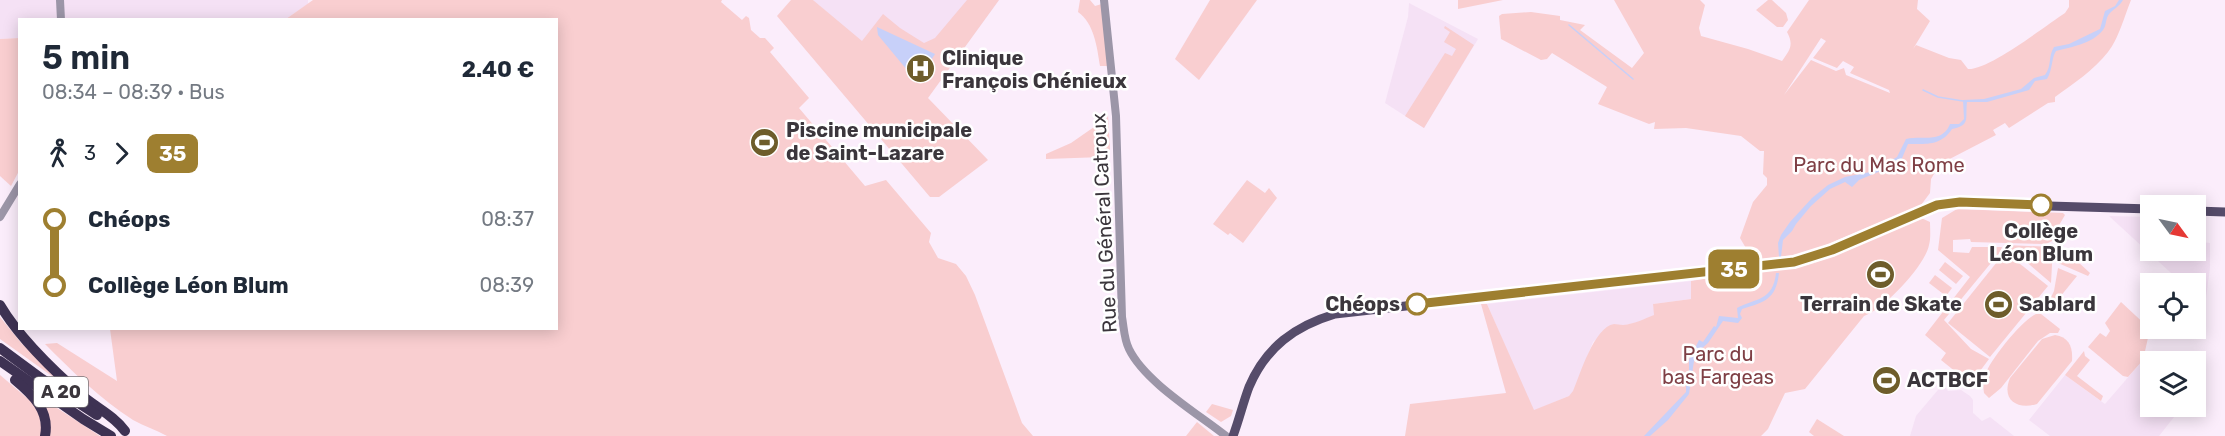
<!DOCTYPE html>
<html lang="fr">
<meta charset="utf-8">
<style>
:root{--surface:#fff;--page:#f6f6f7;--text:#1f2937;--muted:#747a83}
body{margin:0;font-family:Rubik,sans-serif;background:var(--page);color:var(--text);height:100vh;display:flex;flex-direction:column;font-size:22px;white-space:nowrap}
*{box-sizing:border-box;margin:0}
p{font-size:20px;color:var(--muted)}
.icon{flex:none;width:33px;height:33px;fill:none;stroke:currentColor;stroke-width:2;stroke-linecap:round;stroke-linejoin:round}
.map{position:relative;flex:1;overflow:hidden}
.drawer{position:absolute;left:18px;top:18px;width:540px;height:312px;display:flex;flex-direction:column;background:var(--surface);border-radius:0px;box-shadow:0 3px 15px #0003}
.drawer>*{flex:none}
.badge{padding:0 12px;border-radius:9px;font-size:21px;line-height:39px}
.needle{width:39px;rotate:123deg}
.fabs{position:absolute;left:2140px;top:195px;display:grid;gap:12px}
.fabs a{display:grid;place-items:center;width:66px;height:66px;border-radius:0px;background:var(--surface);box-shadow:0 3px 15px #0003;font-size:30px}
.map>.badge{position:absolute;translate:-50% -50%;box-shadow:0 0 0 3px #fff}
.legs{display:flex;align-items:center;gap:9px;height:66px;padding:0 24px;font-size:20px}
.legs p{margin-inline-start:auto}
.summary{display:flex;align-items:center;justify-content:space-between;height:102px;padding:0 24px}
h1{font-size:33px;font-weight:600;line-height:45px}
ul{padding:0 24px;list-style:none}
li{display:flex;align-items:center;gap:21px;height:66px;font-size:22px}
li i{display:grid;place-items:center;width:9px;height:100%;margin:0 8px;background:currentColor}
li i::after{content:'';width:15px;height:15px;margin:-8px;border:4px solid;border-radius:50%;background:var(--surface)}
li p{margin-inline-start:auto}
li:first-child i{background:linear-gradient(#0000 50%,currentColor 0)}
li:last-child i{background:linear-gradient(currentColor 50%,#0000 0)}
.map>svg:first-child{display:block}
.built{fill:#f5e1f5}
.green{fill:#f9ced0;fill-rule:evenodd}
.water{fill:#c7d0f9}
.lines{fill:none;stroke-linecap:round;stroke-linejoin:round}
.stream{stroke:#c7d0f9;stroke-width:1.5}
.tertiary{stroke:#9c96a8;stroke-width:8}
.primary{stroke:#564c6a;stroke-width:9}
.motorway{stroke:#3e3253;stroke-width:10}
.line-1-casing{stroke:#fff;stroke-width:14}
.line-1{stroke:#9e7f30;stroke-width:9}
.stop-1-dot{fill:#fff;stroke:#9e7f30;stroke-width:3}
.labels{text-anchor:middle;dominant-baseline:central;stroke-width:5;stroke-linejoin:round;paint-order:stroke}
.shield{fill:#fff;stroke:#767276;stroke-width:1.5}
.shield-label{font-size:18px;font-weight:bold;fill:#3b363c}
.poi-label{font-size:20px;font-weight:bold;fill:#3b363c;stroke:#fff;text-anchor:start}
.park-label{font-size:20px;fill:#7f3f45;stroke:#fff}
.street-label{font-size:20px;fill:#3b363c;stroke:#fff}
.stop-label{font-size:20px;font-weight:bold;fill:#3b363c;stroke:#fff}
</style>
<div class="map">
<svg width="2225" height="436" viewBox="0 0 2225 436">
<rect width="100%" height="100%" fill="#fbedfb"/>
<g class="built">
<polygon points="0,0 308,0 308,4 286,19 20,20 19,38 0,39"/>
<polygon points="813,0 999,0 927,98"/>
<polygon points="1409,3 1478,39 1424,128 1385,103 1408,17"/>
<polygon points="2109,216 2151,217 2151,250 2196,250 2196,219 2199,219 2198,232 2202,242 2210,243 2210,268 2205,305 2196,297 2196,284 2182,283"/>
<polygon points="1691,281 1691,299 1653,304 1655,315 1639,322 1620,326 1614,324 1593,342 1574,391 1569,396 1533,411 1487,304"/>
<polygon points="2143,360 2151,367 2151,406 2182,407 2159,436 2050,436 2029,420 2065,375 2105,404"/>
<polygon points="1943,384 1948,391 1961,390 1970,396 1973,400 1973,413 1982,421 1990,417 2014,436 1910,436 1916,416"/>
</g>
<g class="green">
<path d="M313,0H722L721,2L742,20L746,16L749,18L751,30L760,38H765L774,48L770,52L809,98L799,108L865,186L886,180L931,233L929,242L938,258L956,264L966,276L975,295L1022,423L1033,436H167C156,430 144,426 133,420C100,399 72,371 45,344L57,343L117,381L110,329L556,328V20L286,19Z"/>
<polygon points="791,0 813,0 862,41 883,14 900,28 924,43 935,38 967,0 999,0 928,98 988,160 939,197 930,197 777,16"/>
<path d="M1080,0H1090L1095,6L1105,3L1107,66H1100C1097,47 1094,23 1078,12Z"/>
<polygon points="1210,0 1257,0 1199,80 1175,59"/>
<polygon points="1458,0 1503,0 1458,9"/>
<path d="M1614,0H1700L1705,5L1699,28L1701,36L1748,49L1782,61C1790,50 1794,45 1787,32L1809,0H1918L1917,9L1930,21L1913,49L1916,45L1949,58L1961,60L1968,69C1989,70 2045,26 2065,13L2069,7V0H2131C2125,15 2118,40 2108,52C2094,70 2073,84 2055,97V102L2048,103L2009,128L2005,123L1993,130L1996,135L1940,164L1931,179L1930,193L1921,205L1819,248L1801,254L1753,260L1740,238L1753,202L1767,185V178L1763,174L1764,151H1760L1741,136L1686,128L1654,129L1655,122L1649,124L1598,104L1607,87L1552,53L1547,59L1541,60L1501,39L1499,16L1502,14L1531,12L1560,16V20L1585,25L1580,30L1632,68L1644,53ZM1821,38L1826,41L1813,58L1837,68L1843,61L1854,67L1850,73L1889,90L1890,93L1846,75L1844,68L1836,71L1811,60L1784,95Z"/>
<polygon points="1768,0 1772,0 1786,13 1788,20 1783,27 1777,27 1756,10"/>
<polygon points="1445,26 1474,45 1424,128 1405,116 1445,53 1452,56 1456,49 1444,42 1450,32 1444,28"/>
<polygon points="19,38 19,171 11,186 0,176 0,39"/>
<polygon points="1108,115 1110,149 1103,157 1046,159 1046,154 1071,143 1107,118"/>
<polygon points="1247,180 1265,193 1269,188 1277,198 1243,243 1230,233 1228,235 1213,224"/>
<polygon points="1957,209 2063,213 2065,215 2055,232 2054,240 2046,244 1971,242 1970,239 1953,240 1953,252 1969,253 1972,247 2002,247 2000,252 1944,320 1971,349 1989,359 1980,371 1977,389 1941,360 1946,353 1925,335 1970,277 1938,250 1942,218"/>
<path d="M1919,217L1930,222C1930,229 1931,238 1929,245C1925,266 1884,309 1864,316L1805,389L1785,393L1768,429L1761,436H1405L1410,404L1506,393L1481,304H1487L1534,410L1569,396L1573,391C1580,375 1594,327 1614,324C1617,324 1620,325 1623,325C1634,324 1644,319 1654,315L1653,304L1691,299V281L1709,278L1711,275L1790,264L1796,266L1807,265Z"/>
<polygon points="2006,245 2053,247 2051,283 2023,259 2004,248"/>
<polygon points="2058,247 2063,248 2090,273 2088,276 2058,263"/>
<polygon points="2005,252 2048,286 1990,357 1948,323"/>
<polygon points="1945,262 1963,276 1956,284 1939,270"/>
<polygon points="2058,268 2077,276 2047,313 2045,310 2054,291"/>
<polygon points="1935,275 1952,288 1946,296 1929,283"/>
<polygon points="2121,302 2150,329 2143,360 2128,377 2123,376 2088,347 2100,333 2106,337 2110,331 2105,323"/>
<path d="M2036,314H2041L2060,329L2058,333H2050L2038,341L2001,388L1989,398L1984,393C1983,387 1983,381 1985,375C1990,360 2022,320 2036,314Z"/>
<polygon points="0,317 22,344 73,391 0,339"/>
<path d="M2055,335C2069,337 2073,347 2072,361L2037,404C2017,410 2001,400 2010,378L2042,339Z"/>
<polygon points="2084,351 2085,356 2090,360 2077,376 2103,396 2101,401 2065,375"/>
<polygon points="0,375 34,404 40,415 42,436 0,436"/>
<polygon points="37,395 100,436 50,436"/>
<polygon points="1212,404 1233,410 1231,416 1221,422 1206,412"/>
<polygon points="1817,419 1844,436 1814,436 1809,432"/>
<polygon points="1197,422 1214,436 1186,436"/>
</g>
<g class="water">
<path d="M2119,0H2123C2119,7 2115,8 2110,13C2105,18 2107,25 2103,30C2092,44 2071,47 2056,51C2051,59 2053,69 2047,79L2035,81L2029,90L1987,102H1967C1965,119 1971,125 1952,129C1941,146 1926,144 1908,144L1900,163L1859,180L1852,187L1845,182L1830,189L1811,206L1796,224L1792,231L1783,240L1781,257H1779L1778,243L1781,235L1790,222L1812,198L1828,185L1845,177L1870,172L1897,157L1906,139C1922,135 1942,144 1950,124H1959L1964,119L1963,100L1984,99L2021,89L2034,78L2045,75C2052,66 2048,56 2054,47L2069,44L2100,29L2105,11L2115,6Z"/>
<polygon points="877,27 935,54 917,82 878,35"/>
<path d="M1776,273H1779C1776,300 1764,302 1742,309L1740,314L1742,318L1738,323L1723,321L1708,343L1699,351L1694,361L1689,394L1668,420L1650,436H1644L1686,392V381L1689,374V360L1699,340L1703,342L1714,326L1716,327L1719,316L1738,318L1737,308C1756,298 1773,301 1776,273Z"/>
</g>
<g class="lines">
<g class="stream">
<polyline points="1569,25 1633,79"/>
<polyline points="1923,90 1938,97 1963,101"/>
</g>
<g class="tertiary">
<polyline points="60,0 61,20"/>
<path d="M1104,0L1116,116L1122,317C1124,328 1124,339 1129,349C1145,382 1197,413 1226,436"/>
<polyline points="0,217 20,184"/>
</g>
<g class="primary">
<polyline points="2196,211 2225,212"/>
<path d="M1233,436C1239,420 1243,403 1249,387C1266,347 1295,326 1335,314L1794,262L1813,258L1934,206L1949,203L2151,209"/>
</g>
<g class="motorway">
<path d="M0,305C20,339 56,373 85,398C99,409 115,417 125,431"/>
<polyline points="0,348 42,379 97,415"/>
<polyline points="0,361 83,419 111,436"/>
<path d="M15,380C33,395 50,411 45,436"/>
</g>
</g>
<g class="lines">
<defs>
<polyline id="line-1" points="1417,304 1794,262 1832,250 1937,205 1960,202 2041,205"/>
</defs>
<use href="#line-1" class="line-1-casing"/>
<use href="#line-1" class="line-1"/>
</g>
<defs>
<symbol id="hospital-disc" viewBox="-11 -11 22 22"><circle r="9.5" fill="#6e5d2b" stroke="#fff"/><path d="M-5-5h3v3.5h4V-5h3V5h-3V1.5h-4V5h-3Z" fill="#fff"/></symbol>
<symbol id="stadium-disc" viewBox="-11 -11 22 22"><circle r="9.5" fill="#6e5d2b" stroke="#fff"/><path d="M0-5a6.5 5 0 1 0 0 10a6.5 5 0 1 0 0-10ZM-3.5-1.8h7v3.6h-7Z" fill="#fff"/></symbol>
</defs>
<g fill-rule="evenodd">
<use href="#hospital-disc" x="904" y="52" width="33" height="33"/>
<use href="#stadium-disc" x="748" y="126" width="33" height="33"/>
<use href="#stadium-disc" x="1864" y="258" width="33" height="33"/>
<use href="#stadium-disc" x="1982" y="288" width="33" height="33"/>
<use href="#stadium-disc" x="1870" y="364" width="33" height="33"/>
</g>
<g class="stop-1-dot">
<circle cx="2041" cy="205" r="10"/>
<circle cx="1417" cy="304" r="10"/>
</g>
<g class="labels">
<rect class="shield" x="34" y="377" width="54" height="30" rx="4.5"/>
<g class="shield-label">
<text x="61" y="392">A 20</text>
</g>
<g class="poi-label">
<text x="942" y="58">Clinique<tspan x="942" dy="23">François Chénieux</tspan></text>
<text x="786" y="130">Piscine municipale<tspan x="786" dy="23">de Saint-Lazare</tspan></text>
<text x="1881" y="304" text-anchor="middle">Terrain de Skate</text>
<text x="2019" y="304">Sablard</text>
<text x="1907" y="380">ACTBCF</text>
</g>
<g class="park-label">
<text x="1879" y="165">Parc du Mas Rome</text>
<text x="1718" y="354">Parc du<tspan x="1718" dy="23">bas Fargeas</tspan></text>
</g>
<g class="street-label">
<text transform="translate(1104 223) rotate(-93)">Rue du Général Catroux</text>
</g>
<g class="stop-label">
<text x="2041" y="231">Collège<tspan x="2041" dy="23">Léon Blum</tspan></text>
<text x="1400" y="304" text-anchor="end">Chéops</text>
</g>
</g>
</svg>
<div class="fabs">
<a><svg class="needle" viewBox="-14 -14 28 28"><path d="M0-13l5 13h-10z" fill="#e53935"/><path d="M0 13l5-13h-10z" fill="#747a83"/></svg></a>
<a><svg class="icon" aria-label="locate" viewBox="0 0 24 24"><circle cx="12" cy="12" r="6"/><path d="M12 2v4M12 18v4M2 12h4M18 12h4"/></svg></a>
<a><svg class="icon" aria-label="layers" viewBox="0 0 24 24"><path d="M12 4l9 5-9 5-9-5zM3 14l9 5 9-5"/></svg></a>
</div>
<b class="badge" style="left:1734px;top:269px;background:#9e7f30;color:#fff">35</b>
<section class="drawer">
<div class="summary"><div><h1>5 min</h1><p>08:34 – 08:39 · Bus</p></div><b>2.40 €</b></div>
<div class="legs"><svg class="icon" aria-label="walk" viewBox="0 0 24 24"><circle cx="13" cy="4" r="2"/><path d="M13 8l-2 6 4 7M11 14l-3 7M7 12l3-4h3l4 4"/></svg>3<svg class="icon" aria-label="forward" viewBox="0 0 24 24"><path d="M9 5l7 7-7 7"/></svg><b class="badge" style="background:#9e7f30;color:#fff">35</b></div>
<ul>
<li><i style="color:#9e7f30"></i><b>Chéops</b><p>08:37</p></li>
<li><i style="color:#9e7f30"></i><b>Collège Léon Blum</b><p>08:39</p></li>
</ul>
</section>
</div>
